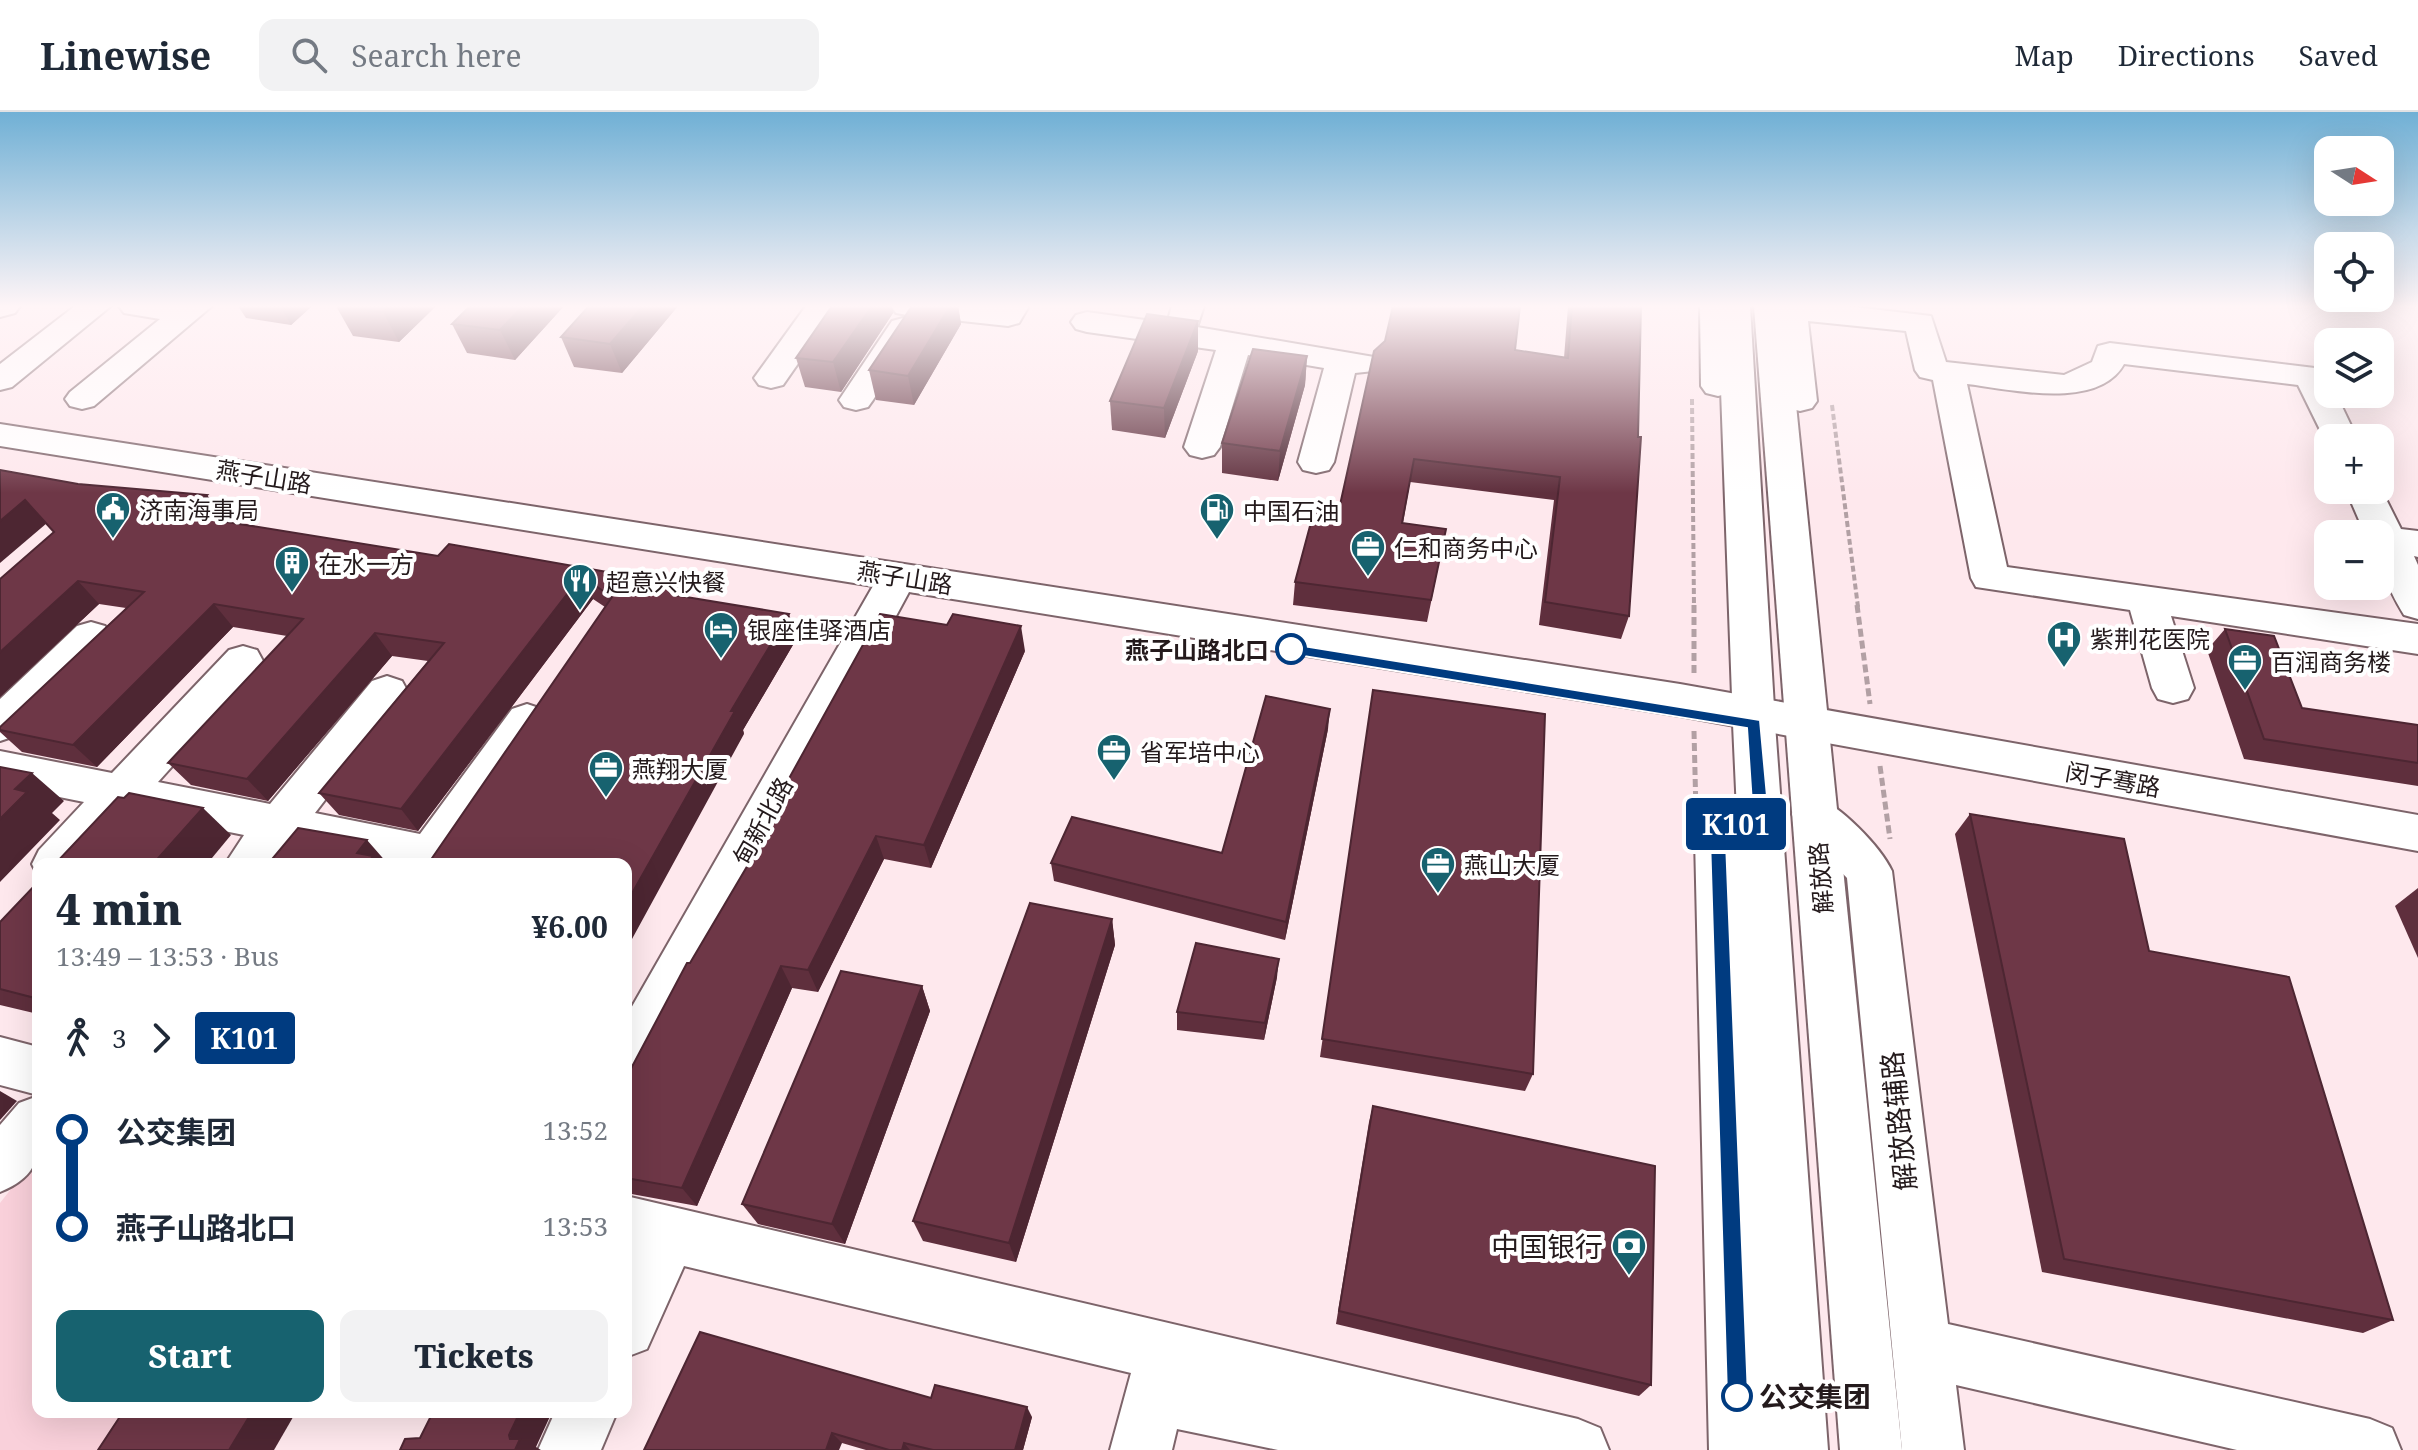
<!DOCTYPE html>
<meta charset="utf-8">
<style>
:root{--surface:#fff;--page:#f2f2f3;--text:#1f2937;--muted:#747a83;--line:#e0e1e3;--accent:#17626f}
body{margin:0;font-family:"Noto Serif","Noto Sans SC",serif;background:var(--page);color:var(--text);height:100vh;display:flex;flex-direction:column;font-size:30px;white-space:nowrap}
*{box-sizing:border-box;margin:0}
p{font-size:26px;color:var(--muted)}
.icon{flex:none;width:44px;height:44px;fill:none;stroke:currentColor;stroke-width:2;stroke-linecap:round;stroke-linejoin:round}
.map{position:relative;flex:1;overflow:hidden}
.sheet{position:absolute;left:32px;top:746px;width:600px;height:560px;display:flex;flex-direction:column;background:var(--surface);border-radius:16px;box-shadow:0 8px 32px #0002}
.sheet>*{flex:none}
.badge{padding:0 16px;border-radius:6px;font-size:28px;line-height:52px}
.needle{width:52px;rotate:102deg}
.tools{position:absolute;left:2314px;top:24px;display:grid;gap:16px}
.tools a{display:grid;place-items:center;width:80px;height:80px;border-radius:16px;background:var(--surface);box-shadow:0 8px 32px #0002;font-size:40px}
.map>.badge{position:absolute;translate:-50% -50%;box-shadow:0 0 0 4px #fff}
.legs{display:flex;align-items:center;gap:12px;height:88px;padding:0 24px;font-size:26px}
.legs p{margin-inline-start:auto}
.overview{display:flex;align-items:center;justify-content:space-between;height:136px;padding:0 24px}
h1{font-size:44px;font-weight:800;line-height:60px}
.button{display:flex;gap:16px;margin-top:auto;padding:16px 24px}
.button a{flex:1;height:92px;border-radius:16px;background:var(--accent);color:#fff;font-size:32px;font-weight:800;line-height:92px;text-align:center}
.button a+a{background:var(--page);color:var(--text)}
ul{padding:0 24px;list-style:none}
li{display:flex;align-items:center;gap:28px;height:96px;font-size:30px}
li i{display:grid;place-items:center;width:12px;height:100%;margin:0 10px;background:currentColor}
li i::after{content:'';width:20px;height:20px;margin:-10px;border:6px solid;border-radius:50%;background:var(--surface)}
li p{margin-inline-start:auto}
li:first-child i{background:linear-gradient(#0000 50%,currentColor 0)}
li:last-child i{background:linear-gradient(currentColor 50%,#0000 0)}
header{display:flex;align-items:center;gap:48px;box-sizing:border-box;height:112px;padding:0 40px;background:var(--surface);border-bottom:2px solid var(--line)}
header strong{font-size:38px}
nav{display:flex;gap:44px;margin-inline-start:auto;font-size:28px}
.search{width:560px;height:72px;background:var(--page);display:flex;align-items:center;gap:20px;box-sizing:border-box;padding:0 28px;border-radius:16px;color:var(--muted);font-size:30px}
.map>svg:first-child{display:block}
.green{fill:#f9d0da}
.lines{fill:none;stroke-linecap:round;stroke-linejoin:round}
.minor-casing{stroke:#7d646a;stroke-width:4}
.major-casing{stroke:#7d646a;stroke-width:4}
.path-far1{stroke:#b2a0a4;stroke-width:4;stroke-dasharray:6 3;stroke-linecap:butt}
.path{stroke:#b2a0a4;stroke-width:5;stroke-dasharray:8 4;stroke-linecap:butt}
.minor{fill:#fff;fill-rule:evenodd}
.major{fill:#fff;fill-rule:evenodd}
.wall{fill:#5f2f3d}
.shaded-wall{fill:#4d2632}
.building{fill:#6e3747;stroke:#4d2632;stroke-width:2}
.line-1{fill:#003b80;stroke:#fff;stroke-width:2}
.stop-1-dot{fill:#fff;stroke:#003b80;stroke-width:4}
.labels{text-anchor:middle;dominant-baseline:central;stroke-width:8;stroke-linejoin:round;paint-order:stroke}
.street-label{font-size:24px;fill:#241a1c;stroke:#fff}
.poi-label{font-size:24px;fill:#241a1c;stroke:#fff;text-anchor:start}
.stop-label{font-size:24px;font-weight:bold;fill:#241a1c;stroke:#fff;text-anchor:end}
.near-street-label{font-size:28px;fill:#241a1c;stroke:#fff}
.near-poi-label{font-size:28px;fill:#241a1c;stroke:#fff;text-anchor:end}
.near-stop-label{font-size:28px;font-weight:bold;fill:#241a1c;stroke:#fff;text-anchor:start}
</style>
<header>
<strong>Linewise</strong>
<div class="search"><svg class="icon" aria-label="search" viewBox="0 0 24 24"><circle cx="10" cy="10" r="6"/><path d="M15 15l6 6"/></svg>Search here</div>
<nav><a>Map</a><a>Directions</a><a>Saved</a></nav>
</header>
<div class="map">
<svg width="2418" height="1338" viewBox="0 0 2418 1338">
<rect width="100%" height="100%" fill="#fee8ed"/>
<polygon class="green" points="38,1043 38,1300 131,1300 105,1338 0,1338 0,1091"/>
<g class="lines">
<defs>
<g id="minor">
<polygon points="0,194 20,194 15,201 0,205"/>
<polygon points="75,194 111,194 12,275 0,278 0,252"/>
<polygon points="119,194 212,194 94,294 82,297 70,294 65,287 70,280 160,207 124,201"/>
<polygon points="806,194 838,194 783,273 771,276 759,273 754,266"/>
<polygon points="891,194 1029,194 1019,211 1008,214 907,203 896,201"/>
<polygon points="1172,194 1204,194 1197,215 1374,245 1379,252 1374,259 1355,261 1334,350 1329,358 1316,361 1303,358 1298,350 1324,256 1248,243 1220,335 1214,343 1202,346 1190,343 1184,335 1216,238 1087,220 1076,217 1071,210 1076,203 1087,200 1167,211"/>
<polygon points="1700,194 1732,194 1735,274 1730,281 1718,284 1706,281 1701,274"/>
<path d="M1774,194H1846L1931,204L1946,250L2064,263L2092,250L2098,234L2110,231L2323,257L2328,265V282H2336L2357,326H2328V334L2298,273L2124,252C2098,299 2010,277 1967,272L2007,455L2418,512V542L2171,504L2194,576L2188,587L2173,591L2158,587L2152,576L2130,498L1976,475L1971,466L1933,268L1920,265L1915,258L1906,219L1808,209L1817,289L1812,296L1800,299L1788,296L1783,289Z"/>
<polygon points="903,206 914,209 919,216 873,288 868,295 856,298 844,295 839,288 892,209"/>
<polygon points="0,312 1680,572 2418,703 2418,739 1680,604 909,480 644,971 626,978 626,905 873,474 0,334"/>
<path d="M2380,375L2401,417L2418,419V445L2414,444L2418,453V507L2404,503C2386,473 2380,457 2380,422H2365L2346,378H2380Z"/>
<polygon points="91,510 105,514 111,524 105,534 15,624 0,629 0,587 77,514"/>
<polygon points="243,534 257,538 263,549 257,560 158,670 270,692 372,569 387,564 402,569 408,580 315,701 420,722 512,597 527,592 542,597 548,608 450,752 382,752 290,733 275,752 225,752 244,723 130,700 84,752 38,752 38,764 32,752 39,738 84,690 0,673 0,639 112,661 229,538"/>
<path d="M1760,677L1776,682L1782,695L1776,708L1741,734L1771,1338H1709L1695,726C1707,703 1736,685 1760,677Z"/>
<path d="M1814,684C1840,693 1880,734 1892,759L1948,1212L2370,1307L2392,1316L2401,1338H2237L1956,1273L1964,1338H1902L1847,766L1798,715L1792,702L1798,689Z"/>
<polygon points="0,925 38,935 38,983 0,973"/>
<path d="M38,984C38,1029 50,1060 0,1080V1013L19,991Z"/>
<polygon points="626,1084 1578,1307 1600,1316 1609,1338 1278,1338 1177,1317 1172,1338 1110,1338 1131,1261 684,1154 647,1237 626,1245 626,1153 632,1141 626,1140"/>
<polygon points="555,1300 617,1300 601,1338 538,1338"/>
</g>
<g id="major">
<polygon points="1718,194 1750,194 1775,612 1828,1338 1766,1338 1733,612"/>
<polygon points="1754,194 1786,194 1902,1338 1840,1338"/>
</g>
</defs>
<use href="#minor" class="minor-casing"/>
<use href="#major" class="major-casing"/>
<g class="path-far1">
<polyline points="1692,287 1694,495"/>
<polyline points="1832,293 1858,495"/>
</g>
<g class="path">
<polyline points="1694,493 1694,561"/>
<polyline points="1857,493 1870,592"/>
<polyline points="1694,619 1696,701"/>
<polyline points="1880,654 1890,727"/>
</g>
<use href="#minor" class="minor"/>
<use href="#major" class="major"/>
</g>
<g class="wall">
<polygon points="238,194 312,194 291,213 246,206"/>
<polygon points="336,194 436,194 399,230 353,224"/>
<polygon points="470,194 564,194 515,248 467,241 452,212"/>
<polygon points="589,194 678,194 622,261 574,255 561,225"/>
<polygon points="832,194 892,194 893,201 841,280 805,275 796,246"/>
<polygon points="912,194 958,194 961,212 914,293 876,288 869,258"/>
<polygon points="1568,194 1641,194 1629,504 1621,527 1539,513 1554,388 1410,370 1403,411 1446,417 1427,510 1293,493 1295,470 1338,402 1515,238 1564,246"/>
<polygon points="1198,239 1165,326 1112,318 1110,289"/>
<polygon points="1307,244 1305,273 1278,369 1222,361 1222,331"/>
<polygon points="0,358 225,406 222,409 438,444 681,473 686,485 797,526 743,618 744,622 605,495 593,487 418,719 339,703 319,681 428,549 392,544 268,689 191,673 168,651 287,524 233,515 97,655 22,640 0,620 0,615 126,496 99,492 0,585 0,467 54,420"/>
<polygon points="2225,517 2302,596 2418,613 2418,674 2244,647 2207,538"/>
<polygon points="1025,539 931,756 884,747 818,880 792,876 697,1094 626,1081 626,966 690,851 765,725 761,717"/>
<polygon points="1373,578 1533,962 1525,979 1320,945"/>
<polygon points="1328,617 1285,828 1054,769 1051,751 1222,741"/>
<polygon points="1970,702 2149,839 2393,1208 2363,1221 2042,1160 1955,722"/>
<polygon points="38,770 38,902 0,893 0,810"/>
<polygon points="2418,776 2418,846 2395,794"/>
<polygon points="1112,807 1115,833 1016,1150 923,1129 913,1109"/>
<polygon points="1277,865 1264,928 1177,918 1177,900"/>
<polygon points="922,874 930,899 845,1132 758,1112 742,1092"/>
<polygon points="1373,994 1651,1273 1639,1284 1336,1212 1369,1010"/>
<polygon points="931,1286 1032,1305 1023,1338 866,1338 842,1331 644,1338"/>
</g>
<g class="shaded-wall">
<polygon points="280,194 312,194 291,213"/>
<polygon points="390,194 436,194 399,230 383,200"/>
<polygon points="523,194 564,194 515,248 500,218"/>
<polygon points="643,194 678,194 622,261 610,232"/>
<polygon points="872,194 892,194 893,201 841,280 833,250"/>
<polygon points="950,194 958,194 961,212 914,293 908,264"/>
<polygon points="1198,209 1198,239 1165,326 1164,296"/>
<polygon points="1307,244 1305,273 1278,369 1280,339"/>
<polygon points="207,383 225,406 203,426 184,403"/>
<polygon points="25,388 47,411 0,451 0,409"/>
<polygon points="581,464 593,487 418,719 401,697"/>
<polygon points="78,469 99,492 0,585 0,540"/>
<polygon points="681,473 691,496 674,483"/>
<polygon points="214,492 233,515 97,655 73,633"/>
<polygon points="789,502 797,526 743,618 744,622 626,838 626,792 731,599"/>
<polygon points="1021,514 1025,539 931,756 924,733"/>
<polygon points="375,521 392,544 268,689 247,667"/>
<polygon points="1330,597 1328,617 1285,828 1286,810"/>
<polygon points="32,661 64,689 52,701 60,708 0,770 0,707 15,677"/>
<polygon points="203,696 231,723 207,752 153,752"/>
<polygon points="876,724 884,747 818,880 808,858"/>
<polygon points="367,728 388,752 367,752 357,741"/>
<polygon points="1112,807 1115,833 1016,1150 1009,1131"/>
<polygon points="1279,847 1277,865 1264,928 1265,911"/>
<polygon points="781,854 792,876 697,1094 682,1076"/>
<polygon points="922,874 930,899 845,1132 832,1112"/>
<polygon points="0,979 17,989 0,1008"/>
<polygon points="1027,1295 1032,1305 1023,1338 1015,1338"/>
<polygon points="252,1300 296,1300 274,1338 229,1338"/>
<polygon points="520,1300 552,1300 536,1335 541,1338 515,1338 509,1323"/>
<polygon points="832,1321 842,1331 839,1338 826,1338"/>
<polygon points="904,1331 910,1338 902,1338"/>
</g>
<g class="building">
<polygon points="336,194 390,194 383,200"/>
<polygon points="470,194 523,194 500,218 452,212"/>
<polygon points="589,194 643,194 610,232 561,225"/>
<polygon points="832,194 872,194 833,250 796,246"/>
<polygon points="912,194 950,194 908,264 869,258"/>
<polygon points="1393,194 1520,194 1515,238 1568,246 1572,194 1641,194 1638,325 1641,325 1629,504 1545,490 1560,365 1414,347 1402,411 1446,417 1431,488 1295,470 1314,399 1338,402 1374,239 1385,229"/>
<polygon points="1147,202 1198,209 1164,296 1110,289"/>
<polygon points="1253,237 1307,244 1280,339 1222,331"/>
<polygon points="0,358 78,372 207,383 184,403 438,444 449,432 681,473 674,483 789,502 731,599 735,599 626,792 626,752 428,752 612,485 581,464 401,697 319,681 444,531 375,521 247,667 168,651 303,507 214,492 73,633 0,618 0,615 144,480 78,469 0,540 0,467 54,420 25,388 0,409"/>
<polygon points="880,502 947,513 953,502 1021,514 924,733 876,724 808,858 781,854 682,1076 626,1066 626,966 687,851 690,851 768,719 761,717"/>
<polygon points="2225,517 2274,524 2302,596 2418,613 2418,651 2264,627"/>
<polygon points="1373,578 1545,602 1533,962 1322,927"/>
<polygon points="1266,584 1330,597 1286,810 1051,751 1072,705 1222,741"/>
<polygon points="0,655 32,661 15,677 27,680 0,707"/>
<polygon points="129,681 203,696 153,752 55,752 118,685 124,686"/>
<polygon points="1970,702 2124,727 2149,839 2289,865 2393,1208 2064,1147"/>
<polygon points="298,716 367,728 357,741 373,744 367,752 268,752"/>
<polygon points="38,770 38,882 35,886 0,877 0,810"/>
<polygon points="1030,791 1112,807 1009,1131 913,1109"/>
<polygon points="1196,831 1279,847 1265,911 1177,900"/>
<polygon points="841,859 922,874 832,1112 742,1092"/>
<polygon points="1373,994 1655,1054 1651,1273 1339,1199"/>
<polygon points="700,1220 931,1286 935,1273 1027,1295 1015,1338 933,1338 904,1331 902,1338 889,1338 832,1321 826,1338 644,1338"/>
<polygon points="123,1300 252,1300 229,1338 98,1338"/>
<polygon points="433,1300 520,1300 509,1323 510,1327 520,1327 515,1338 400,1338 405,1327 420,1326"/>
</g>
<linearGradient id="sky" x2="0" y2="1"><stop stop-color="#70b0d5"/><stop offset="0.51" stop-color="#fff5f7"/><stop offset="1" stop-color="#fff5f7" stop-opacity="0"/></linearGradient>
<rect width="2418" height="381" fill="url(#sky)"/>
<polygon class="line-1" points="1291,532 1760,608 1768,695 1726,729 1748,1284 1745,1292 1737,1295 1730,1292 1727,1284 1710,726 1752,692 1747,616 1291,542 1284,537"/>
<defs>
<symbol id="civic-pin" viewBox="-11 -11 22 30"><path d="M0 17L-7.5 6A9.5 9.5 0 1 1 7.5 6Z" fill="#17626f" stroke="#fff"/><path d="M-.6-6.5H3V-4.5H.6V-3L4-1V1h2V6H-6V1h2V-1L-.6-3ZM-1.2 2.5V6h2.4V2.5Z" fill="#fff"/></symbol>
<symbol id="fuel-pin" viewBox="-11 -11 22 30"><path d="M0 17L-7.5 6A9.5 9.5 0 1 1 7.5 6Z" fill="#17626f" stroke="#fff"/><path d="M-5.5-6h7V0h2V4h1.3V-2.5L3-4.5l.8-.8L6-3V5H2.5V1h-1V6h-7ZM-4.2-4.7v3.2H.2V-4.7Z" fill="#fff"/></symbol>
<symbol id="office-pin" viewBox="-11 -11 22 30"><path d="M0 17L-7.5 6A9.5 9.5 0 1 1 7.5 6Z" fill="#17626f" stroke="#fff"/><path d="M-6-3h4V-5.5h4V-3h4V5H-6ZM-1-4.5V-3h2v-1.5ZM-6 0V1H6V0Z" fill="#fff"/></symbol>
<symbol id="building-pin" viewBox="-11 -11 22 30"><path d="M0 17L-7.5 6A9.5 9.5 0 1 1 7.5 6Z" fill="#17626f" stroke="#fff"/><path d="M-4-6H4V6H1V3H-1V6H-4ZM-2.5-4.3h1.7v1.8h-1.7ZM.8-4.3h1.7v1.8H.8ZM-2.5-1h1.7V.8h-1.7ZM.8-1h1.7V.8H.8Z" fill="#fff"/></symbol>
<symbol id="restaurant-pin" viewBox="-11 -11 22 30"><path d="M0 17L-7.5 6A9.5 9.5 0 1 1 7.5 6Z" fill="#17626f" stroke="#fff"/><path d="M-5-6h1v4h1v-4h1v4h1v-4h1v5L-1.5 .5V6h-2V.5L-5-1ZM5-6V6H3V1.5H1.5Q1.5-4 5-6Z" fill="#fff"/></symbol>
<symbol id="hotel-pin" viewBox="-11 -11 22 30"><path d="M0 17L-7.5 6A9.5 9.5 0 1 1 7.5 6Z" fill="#17626f" stroke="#fff"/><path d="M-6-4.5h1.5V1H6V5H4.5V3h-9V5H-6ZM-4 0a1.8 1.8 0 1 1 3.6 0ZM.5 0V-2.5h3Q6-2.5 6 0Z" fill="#fff"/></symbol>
<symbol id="hospital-pin" viewBox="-11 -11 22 30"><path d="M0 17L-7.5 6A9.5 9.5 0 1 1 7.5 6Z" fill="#17626f" stroke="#fff"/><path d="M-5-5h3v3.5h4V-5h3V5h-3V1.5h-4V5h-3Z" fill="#fff"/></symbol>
<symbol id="bank-pin" viewBox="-11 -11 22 30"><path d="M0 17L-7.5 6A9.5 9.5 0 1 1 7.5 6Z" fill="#17626f" stroke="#fff"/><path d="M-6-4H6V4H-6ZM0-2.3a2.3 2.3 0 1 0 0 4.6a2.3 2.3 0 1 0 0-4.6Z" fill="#fff"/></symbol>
</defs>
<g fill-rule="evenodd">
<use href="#civic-pin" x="93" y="377" width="40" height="54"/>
<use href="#fuel-pin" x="1197" y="378" width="40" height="54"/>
<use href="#office-pin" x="1348" y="415" width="40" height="54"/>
<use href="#building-pin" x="272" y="431" width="40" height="54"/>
<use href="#restaurant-pin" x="560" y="449" width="40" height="54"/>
<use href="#hotel-pin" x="701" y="497" width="40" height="54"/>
<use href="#hospital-pin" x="2044" y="506" width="40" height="54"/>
<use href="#office-pin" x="2225" y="529" width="40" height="54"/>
<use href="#office-pin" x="1094" y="619" width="40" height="54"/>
<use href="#office-pin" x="586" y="636" width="40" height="54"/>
<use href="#office-pin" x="1418" y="732" width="40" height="54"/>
<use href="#bank-pin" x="1609" y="1114" width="40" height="54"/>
</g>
<g class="stop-1-dot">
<circle cx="1291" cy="537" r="14"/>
<circle cx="1737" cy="1284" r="14"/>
</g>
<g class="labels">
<g class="street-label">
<text transform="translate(264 364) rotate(9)">燕子山路</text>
<text transform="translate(905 465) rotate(9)">燕子山路</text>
<text transform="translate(2113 667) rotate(10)">闵子骞路</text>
<text transform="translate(762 709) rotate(-61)">甸新北路</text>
<text transform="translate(1820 766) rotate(-95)">解放路</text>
</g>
<g class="poi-label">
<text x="139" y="397">济南海事局</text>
<text x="1243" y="398">中国石油</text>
<text x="1394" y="435">仁和商务中心</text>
<text x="318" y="451">在水一方</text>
<text x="606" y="469">超意兴快餐</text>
<text x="747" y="517">银座佳驿酒店</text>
<text x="2090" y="526">紫荆花医院</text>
<text x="2271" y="549">百润商务楼</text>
<text x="1140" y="639">省军培中心</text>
<text x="632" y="656">燕翔大厦</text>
<text x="1464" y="752">燕山大厦</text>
</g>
<g class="stop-label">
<text x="1269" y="537">燕子山路北口</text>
</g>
<g class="near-street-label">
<text transform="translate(1898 1009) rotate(-96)">解放路辅路</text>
</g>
<g class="near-poi-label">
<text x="1603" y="1134">中国银行</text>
</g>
<g class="near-stop-label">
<text x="1759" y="1284">公交集团</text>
</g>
</g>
</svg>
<div class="tools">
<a><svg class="needle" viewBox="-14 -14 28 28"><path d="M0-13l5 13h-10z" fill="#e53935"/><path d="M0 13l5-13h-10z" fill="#747a83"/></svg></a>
<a><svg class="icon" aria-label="locate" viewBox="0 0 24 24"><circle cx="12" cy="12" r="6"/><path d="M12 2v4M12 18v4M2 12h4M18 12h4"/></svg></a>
<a><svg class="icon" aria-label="layers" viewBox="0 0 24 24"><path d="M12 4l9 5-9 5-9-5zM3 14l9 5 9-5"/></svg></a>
<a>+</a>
<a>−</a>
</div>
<b class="badge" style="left:1736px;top:712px;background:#003b80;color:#fff">K101</b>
<section class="sheet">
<div class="overview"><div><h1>4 min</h1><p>13:49 – 13:53 · Bus</p></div><b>¥6.00</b></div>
<div class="legs"><svg class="icon" aria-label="walk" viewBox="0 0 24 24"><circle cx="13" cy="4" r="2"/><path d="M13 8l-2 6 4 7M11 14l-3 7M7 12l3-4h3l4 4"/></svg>3<svg class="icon" aria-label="forward" viewBox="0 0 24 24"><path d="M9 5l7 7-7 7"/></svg><b class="badge" style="background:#003b80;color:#fff">K101</b></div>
<ul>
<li><i style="color:#003b80"></i><b>公交集团</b><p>13:52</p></li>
<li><i style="color:#003b80"></i><b>燕子山路北口</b><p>13:53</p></li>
</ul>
<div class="button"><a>Start</a><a>Tickets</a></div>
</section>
</div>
